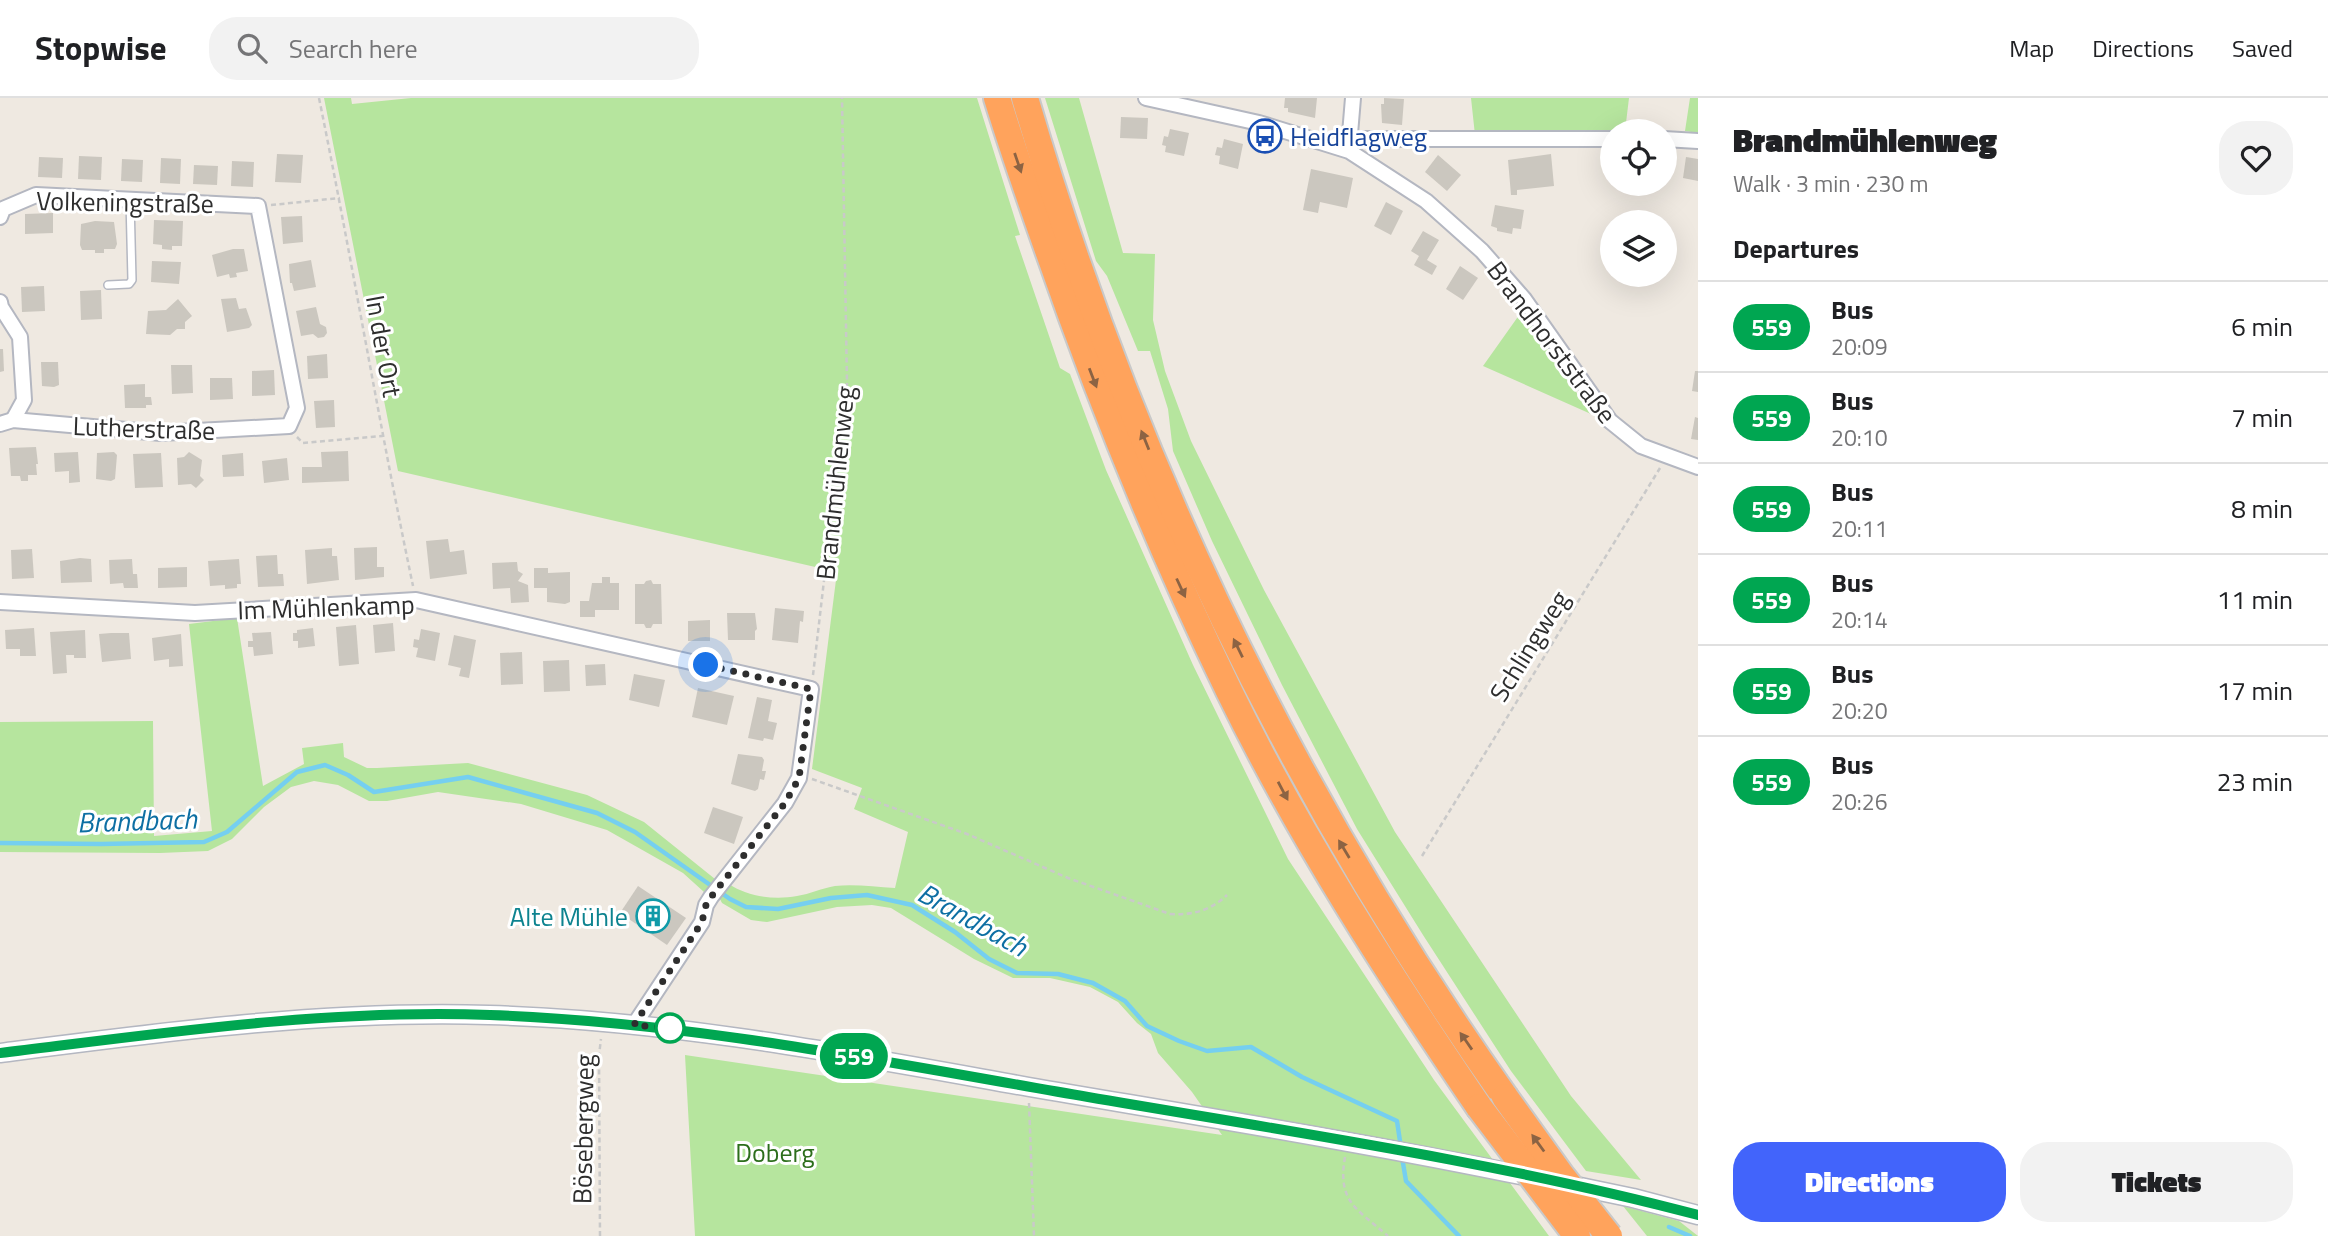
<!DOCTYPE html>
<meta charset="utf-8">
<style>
:root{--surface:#fff;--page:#f2f2f2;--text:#202124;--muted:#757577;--line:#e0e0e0;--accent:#4264fb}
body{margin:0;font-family:"Titillium Web",sans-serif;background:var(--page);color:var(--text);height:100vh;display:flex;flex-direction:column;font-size:26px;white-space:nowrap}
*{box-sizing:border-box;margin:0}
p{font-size:23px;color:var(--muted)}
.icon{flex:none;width:38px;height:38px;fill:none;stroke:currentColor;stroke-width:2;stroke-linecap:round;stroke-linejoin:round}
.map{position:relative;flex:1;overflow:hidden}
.details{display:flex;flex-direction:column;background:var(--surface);width:630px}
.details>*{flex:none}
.badge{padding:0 14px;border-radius:23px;font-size:24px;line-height:46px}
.fabs{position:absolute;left:1600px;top:21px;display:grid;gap:14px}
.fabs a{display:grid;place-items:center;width:77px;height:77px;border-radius:50%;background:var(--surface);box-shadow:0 7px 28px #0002;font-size:35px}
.you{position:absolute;width:35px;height:35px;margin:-18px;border:5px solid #fff;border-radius:50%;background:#1a73e8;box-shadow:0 0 0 10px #1a73e833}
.map>.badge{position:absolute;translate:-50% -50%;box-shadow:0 0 0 4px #fff}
h2{padding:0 35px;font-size:26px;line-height:63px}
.round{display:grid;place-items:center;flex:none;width:74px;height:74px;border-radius:28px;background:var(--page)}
.summary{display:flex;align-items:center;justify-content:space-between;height:119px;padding:0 35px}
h1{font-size:33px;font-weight:800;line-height:52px}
.button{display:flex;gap:14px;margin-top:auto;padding:14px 35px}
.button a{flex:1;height:80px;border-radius:28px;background:var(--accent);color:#fff;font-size:28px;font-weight:800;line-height:80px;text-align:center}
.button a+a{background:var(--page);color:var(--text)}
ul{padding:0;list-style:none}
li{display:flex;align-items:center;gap:21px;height:91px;padding:0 35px;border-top:2px solid var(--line)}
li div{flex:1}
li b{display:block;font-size:26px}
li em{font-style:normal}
li .badge{min-width:77px;font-weight:700;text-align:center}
header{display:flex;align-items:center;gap:42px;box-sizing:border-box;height:98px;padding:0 35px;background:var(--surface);border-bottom:2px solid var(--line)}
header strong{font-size:33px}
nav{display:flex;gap:38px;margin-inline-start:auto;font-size:24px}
.search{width:490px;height:63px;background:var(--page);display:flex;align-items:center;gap:18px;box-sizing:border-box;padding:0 24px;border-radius:28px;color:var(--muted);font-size:26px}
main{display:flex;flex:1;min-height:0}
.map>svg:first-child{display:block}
.green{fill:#b6e59e}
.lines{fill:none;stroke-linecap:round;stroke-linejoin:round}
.stream{stroke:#75cff0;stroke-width:4.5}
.building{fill:#cbc7bf}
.service-casing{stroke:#b4b7c1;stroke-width:10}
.minor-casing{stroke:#b4b7c1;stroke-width:18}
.tertiary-casing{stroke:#b4b7c1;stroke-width:21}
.motorway-casing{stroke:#c9c9c9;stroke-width:30}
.path{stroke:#c9c9c9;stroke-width:2.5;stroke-dasharray:5 3.5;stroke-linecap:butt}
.service{stroke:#fff;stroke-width:7}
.minor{stroke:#fff;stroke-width:14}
.tertiary{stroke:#fff;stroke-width:18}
.motorway{stroke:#ffa35c;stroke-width:26}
.motorway-bridge-casing{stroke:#c9c9c9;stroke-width:30;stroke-linecap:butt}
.motorway-bridge{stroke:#ffa35c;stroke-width:26}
.oneway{fill:#8c6343}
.line-casing{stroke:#fff;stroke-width:16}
.line{stroke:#00a651;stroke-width:10}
.walk{stroke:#2e2e2e;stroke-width:7;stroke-dasharray:0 12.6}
.stop-dot{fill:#fff;stroke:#00a651;stroke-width:3.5}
.labels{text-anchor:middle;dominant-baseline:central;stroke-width:6;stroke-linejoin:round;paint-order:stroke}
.transit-label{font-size:26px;fill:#164399;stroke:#fff;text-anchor:start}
.street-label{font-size:26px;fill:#2e2e2e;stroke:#fff}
.culture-label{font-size:26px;fill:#0d838f;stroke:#fff;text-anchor:end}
.park-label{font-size:26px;fill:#2c6e1b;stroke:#fff}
.water-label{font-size:28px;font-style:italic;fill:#0d6fa3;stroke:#fff}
</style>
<header>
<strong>Stopwise</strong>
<div class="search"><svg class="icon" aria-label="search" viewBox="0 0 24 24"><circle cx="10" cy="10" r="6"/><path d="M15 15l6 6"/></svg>Search here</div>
<nav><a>Map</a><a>Directions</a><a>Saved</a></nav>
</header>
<main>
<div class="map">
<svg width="1698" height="1138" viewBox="0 0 1698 1138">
<rect width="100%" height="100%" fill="#efe9e1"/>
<g class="green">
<path d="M324,0H351L352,6L411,0H977L1020,137L1015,138L1060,270L1070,276L1106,372L1193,567L1288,761L1434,982L1549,1138H695L685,957L1222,1037L1192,994L1158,955L1151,936L1137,925L1118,904L1090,889L1050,880H1013L974,861L891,810L872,807L837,809L767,824L751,822L722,805L719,799L729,786C748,799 775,802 797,798C810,796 822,790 835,788C855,786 875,789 895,790L908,734L854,711L862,690L812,671L837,474L398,373Z"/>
<polygon points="1045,0 1079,0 1123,155 1155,156 1153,222 1165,273 1191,343 1264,492 1395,734 1571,998 1641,1082 1586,1073 1511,973 1423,837 1357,731 1282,587 1212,443 1173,353 1168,311 1150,253 1138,253 1107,178 1096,163"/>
<polygon points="1471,0 1629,0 1625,33 1612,33 1612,44 1475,37"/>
<polygon points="1690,0 1698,0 1698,35 1685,33"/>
<polygon points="1522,213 1522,214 1591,316 1483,268"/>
<polygon points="237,520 263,688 304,666 302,650 343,645 344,659 367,670 377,670 468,665 587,697 644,724 715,781 704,794 683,775 607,732 521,706 438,694 387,703 369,703 338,687 314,683 291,689 264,709 232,741 208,753 160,755 0,754 0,624 153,623 154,738 212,733 189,526"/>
<polygon points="1623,1108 1679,1123 1698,1138 1647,1138"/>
</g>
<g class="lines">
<g class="stream">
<polyline points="0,745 101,746 204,744 227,734 297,674 325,667 348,677 374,694 468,679 597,715 635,734 730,801 746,809 778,811 831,800 867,797 912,807 955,834 989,861 1017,875 1058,876 1093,885 1125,903 1147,928 1179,943 1207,953 1251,949 1302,979 1397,1023 1401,1050"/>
<polyline points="1402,1059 1406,1083 1459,1138"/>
<polyline points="1669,1129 1690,1138"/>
</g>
</g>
<g class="building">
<polygon points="1285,0 1317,0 1315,20 1288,14 1288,10 1284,10"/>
<polygon points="1384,0 1404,1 1402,27 1382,25 1381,6 1384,6"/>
<polygon points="1121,19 1148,20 1147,41 1120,40"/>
<polygon points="1170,31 1189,35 1184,58 1165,54 1166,48 1162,47 1164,38 1168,39"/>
<polygon points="1224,41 1243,46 1238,71 1219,66 1220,58 1215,57 1217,49 1222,50"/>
<polygon points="277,56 303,57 301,85 275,84"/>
<polygon points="1551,56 1554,88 1517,92 1517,97 1511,97 1508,62"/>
<polygon points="1438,57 1461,77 1447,93 1425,74"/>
<polygon points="79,58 102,59 101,82 78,81"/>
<polygon points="39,59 63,60 62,80 38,79"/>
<polygon points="1686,59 1698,61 1698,83 1683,80"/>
<polygon points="161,60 181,61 180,86 160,85"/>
<polygon points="122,61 143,62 142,84 121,83"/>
<polygon points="232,63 254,64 253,89 231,88"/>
<polygon points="194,67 218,68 217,87 193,86"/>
<polygon points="1311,71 1353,80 1347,110 1320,104 1318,115 1303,112"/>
<polygon points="1386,104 1403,113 1391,137 1374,128"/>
<polygon points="1495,107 1524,112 1521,131 1513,130 1512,136 1497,133 1497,130 1491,128"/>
<polygon points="53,115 53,135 25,136 25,116"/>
<polygon points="302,118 303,144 283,146 281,119"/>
<polygon points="154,122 183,123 182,148 172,148 172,152 162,151 162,147 153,146"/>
<polygon points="95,123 114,124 117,146 115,151 104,151 104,155 95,155 95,152 82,152 80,147 81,126"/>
<polygon points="1423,133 1439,142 1427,162 1437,168 1432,177 1414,167 1419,158 1411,153"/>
<polygon points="233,151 244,151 248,173 236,175 237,179 230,180 229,176 217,179 212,157"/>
<polygon points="311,162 316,189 294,193 292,185 290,185 289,166"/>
<polygon points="152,163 181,164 179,186 151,184"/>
<polygon points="1460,168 1478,180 1463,202 1446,191"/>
<polygon points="44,188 45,213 22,214 21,189"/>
<polygon points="101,192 102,221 81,222 80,193"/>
<polygon points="236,200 239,211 246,210 252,227 249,230 227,234 221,201"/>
<polygon points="178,201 192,218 185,224 185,231 177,231 170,237 146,236 148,213 166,212"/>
<polygon points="316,209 320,226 326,229 327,235 324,239 318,240 313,236 301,238 296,213"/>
<polygon points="0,251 3,251 4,273 0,274"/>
<polygon points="327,256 328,280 308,281 307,258"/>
<polygon points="41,264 58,264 59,287 54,289 42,288"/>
<polygon points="171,267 192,267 193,295 172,296"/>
<polygon points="274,272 275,297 252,298 252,273"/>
<polygon points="1695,273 1698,273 1698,294 1692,293"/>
<polygon points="210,280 232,280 233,301 210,302"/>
<polygon points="145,286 145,299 151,299 152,307 146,307 146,310 125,310 124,287"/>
<polygon points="334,302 335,329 316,330 314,303"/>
<polygon points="1695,319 1698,320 1698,342 1691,341"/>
<polygon points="36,349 38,366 36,366 37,377 28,377 28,383 21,383 20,378 11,378 9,350"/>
<polygon points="348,353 349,383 302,385 302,369 322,369 321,354"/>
<polygon points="78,354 80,384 69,385 69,373 55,374 54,355"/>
<polygon points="114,354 117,357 115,381 111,383 96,381 97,355"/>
<polygon points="189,354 202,362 200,378 204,382 196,390 191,386 178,387 177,360 184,359"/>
<polygon points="161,355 163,389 135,390 133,356"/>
<polygon points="243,355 244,378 223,379 222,357"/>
<polygon points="287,360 289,382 264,385 262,363"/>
<polygon points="448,441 450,454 464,452 467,476 430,481 426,443"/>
<polygon points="377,449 377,469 384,469 384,479 355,482 354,450"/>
<polygon points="332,450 332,458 337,458 339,482 307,486 305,452"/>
<polygon points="32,451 34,480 12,481 11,452"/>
<polygon points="277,457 278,476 283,476 284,488 258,489 256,458"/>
<polygon points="80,460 91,461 92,484 61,485 60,463"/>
<polygon points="132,461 133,476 137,476 138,490 124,490 123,485 110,486 109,462"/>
<polygon points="239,461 241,486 237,486 237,490 225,491 225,487 210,488 208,463"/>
<polygon points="517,464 518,473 523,476 518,483 528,487 529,504 511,505 510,490 493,491 492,465"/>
<polygon points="187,469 187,489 158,490 158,470"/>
<polygon points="534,470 548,470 548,475 570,474 570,504 565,506 547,504 547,490 534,490"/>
<polygon points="602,479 610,479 610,485 619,485 619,512 595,512 595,519 580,519 580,503 589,503 592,485 602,485"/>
<polygon points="651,482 653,486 661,486 662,526 653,526 651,530 646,530 644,526 635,526 635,486 644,486 646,483"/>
<polygon points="775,510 804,513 803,524 800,523 798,545 772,542"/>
<polygon points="727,515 755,515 757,531 755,533 755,542 728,542"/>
<polygon points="710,522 710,543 688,543 688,523"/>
<polygon points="393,525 395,553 375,555 373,527"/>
<polygon points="356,527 359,566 339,568 336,529"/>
<polygon points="34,530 36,558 20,558 20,551 6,551 5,532"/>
<polygon points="313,530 315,548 298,550 298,543 293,543 293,535 297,535 297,532"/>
<polygon points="421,531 440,535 435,563 416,559 418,550 413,549 414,541 419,542"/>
<polygon points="85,532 86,560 74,560 74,557 66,557 67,575 53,576 50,534"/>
<polygon points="271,534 273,556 254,558 253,549 248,549 248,543 253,543 252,535"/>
<polygon points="111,535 129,535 131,561 102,564 99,536"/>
<polygon points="181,536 183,568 169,569 169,561 154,563 152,540"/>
<polygon points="454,537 476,542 469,580 459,578 461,570 448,567"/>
<polygon points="522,554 523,586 501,587 500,555"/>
<polygon points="569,562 570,593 544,594 543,563"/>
<polygon points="605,566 606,587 586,588 585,567"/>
<polygon points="634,576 665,582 659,609 629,602"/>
<polygon points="698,590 734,598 727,627 692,619"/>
<polygon points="757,599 772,602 768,623 777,625 773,642 764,640 763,643 748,640"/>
<polygon points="738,656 762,659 764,662 762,673 766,673 764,682 760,681 758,691 755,693 731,686"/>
<polygon points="713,709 743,719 734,746 704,735"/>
<polygon points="638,788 686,820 667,847 620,815"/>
</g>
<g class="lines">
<defs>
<polyline id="service" points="108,187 129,186 132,182 130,102"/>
<g id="minor">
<polyline points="1146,0 1259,25 1349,53 1426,103 1482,153 1524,201 1610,323 1641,348 1698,369"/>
<polyline points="1350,41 1612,41"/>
<polyline points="1664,41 1698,43"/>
<polyline points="1349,48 1353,0"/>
<polyline points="0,119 3,111 36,97 258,108 297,310 289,328 161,335 13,322 0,326"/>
<polyline points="0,204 1,209 20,239 24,302 13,322"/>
<polyline points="0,504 195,515 416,502 811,591 799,680 785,705 711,799 706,807 702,824 634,927"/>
</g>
<g id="tertiary">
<path d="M0,955C163,934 325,912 489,917C671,922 850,957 1029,989C1198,1018 1367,1045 1535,1080"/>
<polyline points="1566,1086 1633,1100 1698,1117"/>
</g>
<g id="motorway">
<path d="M997,0C1013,52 1031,104 1049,155C1101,305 1160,451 1229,593C1300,739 1388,875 1479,1009"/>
<path d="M1025,0C1129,358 1290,694 1505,999"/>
</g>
</defs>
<use href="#service" class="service-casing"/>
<use href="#minor" class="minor-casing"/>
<use href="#tertiary" class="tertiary-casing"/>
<use href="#motorway" class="motorway-casing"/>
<g class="path">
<path d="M319,0C352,162 379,326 413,488"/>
<polyline points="271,107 340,100"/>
<polyline points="297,339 303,345 382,338"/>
<polyline points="813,577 847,285 842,0"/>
<path d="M812,681L967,736L1068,780L1170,816C1193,817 1210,813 1227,797"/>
<polyline points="1422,758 1660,370"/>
<polyline points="1029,1005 1034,1138"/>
<path d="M1345,1059C1337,1104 1357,1111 1388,1138"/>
<polyline points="600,1138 599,957 601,941"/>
</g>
<use href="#service" class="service"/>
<use href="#minor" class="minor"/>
<use href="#tertiary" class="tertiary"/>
<use href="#motorway" class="motorway"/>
<defs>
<g id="motorway-bridge">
<polyline points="1505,999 1561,1077 1609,1138"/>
<polyline points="1479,1009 1577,1138"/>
</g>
</defs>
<use href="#motorway-bridge" class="motorway-bridge-casing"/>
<use href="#motorway-bridge" class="motorway-bridge"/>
</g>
<defs><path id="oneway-solid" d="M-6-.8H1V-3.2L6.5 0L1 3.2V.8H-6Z" transform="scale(1.75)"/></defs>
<g class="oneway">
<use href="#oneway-solid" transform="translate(1018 65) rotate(71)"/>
<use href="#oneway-solid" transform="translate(1093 280) rotate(69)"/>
<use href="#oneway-solid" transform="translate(1145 342) rotate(-112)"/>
<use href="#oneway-solid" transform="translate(1181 490) rotate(65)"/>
<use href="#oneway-solid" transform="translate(1238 550) rotate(-116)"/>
<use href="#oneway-solid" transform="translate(1283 693) rotate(62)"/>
<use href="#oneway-solid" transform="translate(1344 751) rotate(-121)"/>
<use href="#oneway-solid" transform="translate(1466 943) rotate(-125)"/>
<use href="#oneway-solid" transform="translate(1538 1045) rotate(-126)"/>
</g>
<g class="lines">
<defs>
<path id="line" d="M0,955C163,935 325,911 490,917C692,924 890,965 1088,999C1292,1034 1498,1064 1698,1117"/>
</defs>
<use href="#line" class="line-casing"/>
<use href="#line" class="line"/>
<polyline class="walk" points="670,930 634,927 702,824 706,807 711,799 785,705 799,680 811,591 706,567"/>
</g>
<defs>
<symbol id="bus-ring" viewBox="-11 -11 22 22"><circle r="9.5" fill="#fff" stroke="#1a4fb4" stroke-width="1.5"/><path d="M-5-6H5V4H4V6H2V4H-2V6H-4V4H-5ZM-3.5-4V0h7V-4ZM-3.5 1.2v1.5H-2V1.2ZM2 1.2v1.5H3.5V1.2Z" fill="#1a4fb4"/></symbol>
<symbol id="building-ring" viewBox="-11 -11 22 22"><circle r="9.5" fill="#fff" stroke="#0f9aa8" stroke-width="1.5"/><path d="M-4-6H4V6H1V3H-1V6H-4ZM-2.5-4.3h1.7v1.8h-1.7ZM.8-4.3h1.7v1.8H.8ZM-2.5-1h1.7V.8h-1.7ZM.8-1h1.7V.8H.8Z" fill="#0f9aa8"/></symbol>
</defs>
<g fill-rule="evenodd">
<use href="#bus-ring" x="1246" y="19" width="38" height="38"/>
<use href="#building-ring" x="634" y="799" width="38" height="38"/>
</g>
<circle class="stop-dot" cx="670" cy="930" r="14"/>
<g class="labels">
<g class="transit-label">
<text x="1290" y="38">Heidflagweg</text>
</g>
<g class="street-label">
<text transform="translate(125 104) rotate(1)">Volkeningstraße</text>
<text transform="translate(1552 244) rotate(53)">Brandhorststraße</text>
<text transform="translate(384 248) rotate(80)">In der Ort</text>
<text transform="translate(144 330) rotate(2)">Lutherstraße</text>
<text transform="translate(835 385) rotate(-84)">Brandmühlenweg</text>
<text transform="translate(326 509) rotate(-2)">Im Mühlenkamp</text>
<text transform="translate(1529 548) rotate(-58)">Schlingweg</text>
<text transform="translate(583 1031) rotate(-89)">Bösebergweg</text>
</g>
<g class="culture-label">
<text x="628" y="818">Alte Mühle</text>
</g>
<g class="park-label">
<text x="775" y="1054">Doberg</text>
</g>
<g class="water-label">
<text transform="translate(137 722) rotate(-2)">Brandbach</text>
<text transform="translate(973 821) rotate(29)">Brandbach</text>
</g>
</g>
</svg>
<div class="fabs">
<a><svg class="icon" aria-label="locate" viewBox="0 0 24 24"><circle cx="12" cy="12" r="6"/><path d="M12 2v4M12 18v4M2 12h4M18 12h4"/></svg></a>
<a><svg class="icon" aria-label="layers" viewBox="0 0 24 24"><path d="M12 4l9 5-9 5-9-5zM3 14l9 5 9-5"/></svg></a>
</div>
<div class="you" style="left:706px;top:567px"></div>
<b class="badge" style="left:854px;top:958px;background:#00a651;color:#fff">559</b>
</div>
<section class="details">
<div class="summary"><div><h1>Brandmühlenweg</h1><p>Walk · 3 min · 230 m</p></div><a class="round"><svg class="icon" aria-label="heart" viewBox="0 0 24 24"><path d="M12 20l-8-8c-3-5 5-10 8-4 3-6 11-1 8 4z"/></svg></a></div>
<h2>Departures</h2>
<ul>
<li><span class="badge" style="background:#00a651;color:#fff">559</span><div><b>Bus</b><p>20:09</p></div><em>6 min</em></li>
<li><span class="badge" style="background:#00a651;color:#fff">559</span><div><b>Bus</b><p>20:10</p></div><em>7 min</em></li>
<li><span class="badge" style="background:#00a651;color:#fff">559</span><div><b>Bus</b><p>20:11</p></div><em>8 min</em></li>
<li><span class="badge" style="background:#00a651;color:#fff">559</span><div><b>Bus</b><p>20:14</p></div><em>11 min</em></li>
<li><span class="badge" style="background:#00a651;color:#fff">559</span><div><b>Bus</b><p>20:20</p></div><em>17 min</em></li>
<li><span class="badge" style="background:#00a651;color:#fff">559</span><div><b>Bus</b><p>20:26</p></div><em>23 min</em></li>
</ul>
<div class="button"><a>Directions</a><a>Tickets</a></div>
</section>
</main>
